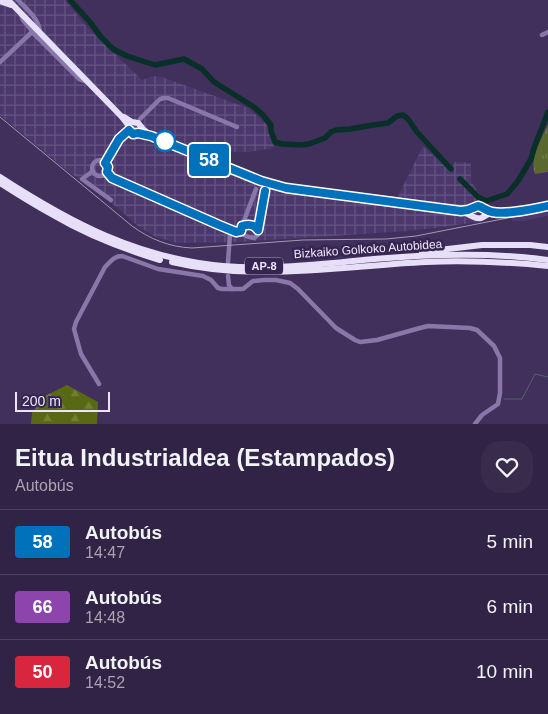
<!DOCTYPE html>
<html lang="es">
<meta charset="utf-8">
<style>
:root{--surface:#312345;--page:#392b4c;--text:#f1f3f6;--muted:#a8a4b3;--line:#4c405e}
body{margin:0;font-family:Helvetica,sans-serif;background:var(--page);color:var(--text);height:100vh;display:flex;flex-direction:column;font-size:19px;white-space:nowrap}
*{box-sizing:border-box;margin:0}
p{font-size:16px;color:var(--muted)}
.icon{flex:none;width:28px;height:28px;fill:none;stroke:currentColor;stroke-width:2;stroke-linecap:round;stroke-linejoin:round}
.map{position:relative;height:424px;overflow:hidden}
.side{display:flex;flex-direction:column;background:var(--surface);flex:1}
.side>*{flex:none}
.badge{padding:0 10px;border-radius:4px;font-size:18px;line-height:32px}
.scale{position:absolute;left:15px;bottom:12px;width:95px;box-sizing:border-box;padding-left:5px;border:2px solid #ece5fb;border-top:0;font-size:14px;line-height:18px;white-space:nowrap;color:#ece5fb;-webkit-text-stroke:4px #362551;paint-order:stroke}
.map>.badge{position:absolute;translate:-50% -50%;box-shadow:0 0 0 2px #fff}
.round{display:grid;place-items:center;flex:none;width:52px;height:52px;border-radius:20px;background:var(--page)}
.head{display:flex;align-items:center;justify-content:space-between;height:85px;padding:0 15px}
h1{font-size:24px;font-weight:700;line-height:38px}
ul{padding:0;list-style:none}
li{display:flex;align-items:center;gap:15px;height:65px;padding:0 15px;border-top:1px solid var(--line)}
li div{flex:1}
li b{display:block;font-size:19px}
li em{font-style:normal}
li .badge{min-width:55px;font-weight:700;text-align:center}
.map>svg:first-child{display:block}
.built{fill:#4c386c}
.industrial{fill:url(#industrial-grid)}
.grass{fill:url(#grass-tufts)}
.forest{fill:url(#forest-firs)}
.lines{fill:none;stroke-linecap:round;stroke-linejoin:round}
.stream{stroke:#4d6668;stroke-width:1}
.river{stroke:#092f29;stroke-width:5.5}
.minor{stroke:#8877a8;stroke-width:4.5}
.highway{stroke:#e7dff8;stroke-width:6}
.rail{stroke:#a499b8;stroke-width:1}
.line-casing{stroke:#fff;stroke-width:11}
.line{stroke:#0072bc;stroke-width:8}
.stop-dot{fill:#fff;stroke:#0072bc;stroke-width:2.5}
.labels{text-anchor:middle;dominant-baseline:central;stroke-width:5;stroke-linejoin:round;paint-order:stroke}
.shield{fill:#362551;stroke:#b5abc8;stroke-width:1}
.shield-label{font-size:11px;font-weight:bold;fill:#ece5fb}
.street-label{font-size:12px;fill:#ece5fb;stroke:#362551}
</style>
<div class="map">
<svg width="548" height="424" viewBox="0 0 548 424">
<defs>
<pattern id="industrial-grid" width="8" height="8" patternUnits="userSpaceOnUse" patternTransform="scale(1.25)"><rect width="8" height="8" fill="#4c386c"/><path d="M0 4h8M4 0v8" fill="none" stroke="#665582"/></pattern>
<pattern id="grass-tufts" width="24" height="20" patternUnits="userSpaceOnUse" patternTransform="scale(1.25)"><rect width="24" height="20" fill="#5a672e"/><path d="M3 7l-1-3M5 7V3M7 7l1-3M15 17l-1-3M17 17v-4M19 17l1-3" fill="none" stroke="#727d4d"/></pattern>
<pattern id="forest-firs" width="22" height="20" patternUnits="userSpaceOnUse" patternTransform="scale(1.25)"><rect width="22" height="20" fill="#596913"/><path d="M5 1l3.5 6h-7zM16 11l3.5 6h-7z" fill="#717e36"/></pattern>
</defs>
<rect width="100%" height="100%" fill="#412f5c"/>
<polygon class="built" points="548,208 548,216 524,221 512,221 511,215"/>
<polygon class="industrial" points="0,0 65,0 87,27 142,80 153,76 162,77 248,108 266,124 272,136 274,148 250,152 234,152 220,150 217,151 216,154 217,157 226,164 268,180 323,191 396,200 423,146 450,171 455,162 471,163 471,181 480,195 477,222 443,227 407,231 240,242 177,243 156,237 139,227 119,209 60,165 0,115"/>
<path class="grass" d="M548,124V172L535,174C529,159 542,138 548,124Z"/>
<polygon class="forest" points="67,385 98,402 97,424 31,424 32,413 45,396"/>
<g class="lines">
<polyline class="stream" points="504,399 522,399 535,374 548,377"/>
<g class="river">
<polyline points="70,0 90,22 101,37 113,49 127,56 155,65 184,59 202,69 214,82 254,107 262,114 271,125 271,131 275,142 282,144 301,145 309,144 325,138 331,132 336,130 350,129 373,125 388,123 397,116 403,115 408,119 417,132 451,169"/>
<polyline points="460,179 478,197 486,201 507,194 518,181 531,159 534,148 548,112"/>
</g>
<g class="minor">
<path d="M18,0C26,9 39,18 40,32"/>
<polyline points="21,15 23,20 33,32"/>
<polyline points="542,35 548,32"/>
<polyline points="0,62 32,32 79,79 85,81"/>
<polyline points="140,119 160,99 164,98 168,98 237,127"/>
<circle cx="100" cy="168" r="8"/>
<polyline points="105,163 119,139 129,130"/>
<polyline points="93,171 82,179 111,200"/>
<polyline points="107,172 112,177 219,225 236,232 241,231"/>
<path d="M246,225C251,224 256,226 259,230L258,235L254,238C247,237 238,235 242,226Z"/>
<polyline points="242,226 256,189"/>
<polyline points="228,229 230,234 228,262"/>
<polyline points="259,230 265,191"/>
<polyline points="228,276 229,285 232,289"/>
<path d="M99,384L81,354L74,329L76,322L105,267C111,261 114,256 122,256L158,269L203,276L211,280L218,288L222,289H243L253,281L264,280H276L290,283L298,289L336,328L355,340L360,342L377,340L420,328L428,326L470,328L477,330L494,346L500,358V393L498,404L482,415L475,424"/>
</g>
<g class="highway">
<path d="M8,0L121,116L129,126V130L133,134L138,133L151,136L225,167L270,184L328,194L461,211C467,213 476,220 481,218C485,216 488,214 493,212"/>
<polyline points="0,1 11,5"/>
<polyline points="124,117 132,122 138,123 143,129 150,135"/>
<path d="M0,177C71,223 137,258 223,266C273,270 324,264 374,259C431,254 491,252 548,260"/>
<path d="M0,183C17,194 35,205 53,215C87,235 123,249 160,260"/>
<polyline points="462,211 478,206 481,207 484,210 496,213 527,210 548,206"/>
<polyline points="422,252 482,245 530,245 548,247"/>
<path d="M172,262C257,282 342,266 426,262C467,260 507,262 548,266"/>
</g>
<path class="rail" d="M0,117L132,226C150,239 169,247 192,248L303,240L386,239L416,236L548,210"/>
</g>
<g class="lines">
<defs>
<path id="line" d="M265,191L258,230C254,224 249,224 242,226L241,231L236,232L219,225L112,178L107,172L108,167L105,163L119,139L129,130L133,134L138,133L151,136L261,181L286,188L461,211L468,210L478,206C483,207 486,211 492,212C508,215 532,209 548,206"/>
</defs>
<use href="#line" class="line-casing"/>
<use href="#line" class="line"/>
</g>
<circle class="stop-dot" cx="165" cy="141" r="10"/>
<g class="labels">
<rect class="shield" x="245" y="257.5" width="38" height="17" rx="4"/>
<g class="shield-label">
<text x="264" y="266">AP-8</text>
</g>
<g class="street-label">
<text transform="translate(368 249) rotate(-4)">Bizkaiko Golkoko Autobidea</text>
</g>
</g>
</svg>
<div class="scale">200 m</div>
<b class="badge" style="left:209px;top:160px;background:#0072bc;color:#fff">58</b>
</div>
<section class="side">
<div class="head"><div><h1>Eitua Industrialdea (Estampados)</h1><p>Autobús</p></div><a class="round"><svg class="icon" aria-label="heart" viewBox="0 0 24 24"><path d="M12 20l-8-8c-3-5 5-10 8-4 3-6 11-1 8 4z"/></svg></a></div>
<ul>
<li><span class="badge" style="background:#0072bc;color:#fff">58</span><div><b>Autobús</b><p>14:47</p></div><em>5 min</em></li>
<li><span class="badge" style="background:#8e44ad;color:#fff">66</span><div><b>Autobús</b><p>14:48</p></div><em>6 min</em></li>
<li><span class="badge" style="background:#d7263d;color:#fff">50</span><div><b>Autobús</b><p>14:52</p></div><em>10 min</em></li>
</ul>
</section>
